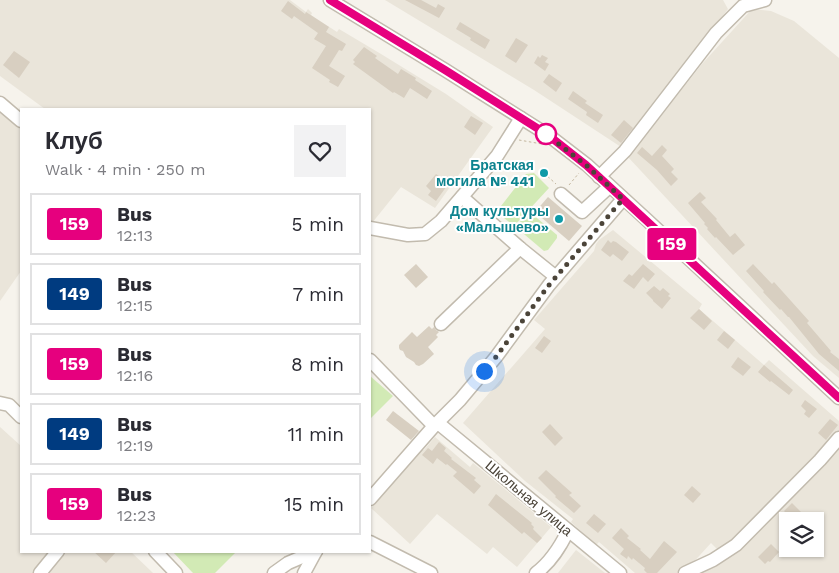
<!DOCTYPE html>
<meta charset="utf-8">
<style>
:root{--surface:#fff;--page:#f2f2f3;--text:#2b2b33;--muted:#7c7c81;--line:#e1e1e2}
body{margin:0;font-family:"Work Sans",sans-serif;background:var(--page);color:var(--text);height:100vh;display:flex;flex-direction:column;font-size:19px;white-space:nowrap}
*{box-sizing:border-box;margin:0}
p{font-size:16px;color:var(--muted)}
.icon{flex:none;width:28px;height:28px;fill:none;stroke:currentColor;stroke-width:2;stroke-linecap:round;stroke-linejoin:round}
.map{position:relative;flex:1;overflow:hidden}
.sheet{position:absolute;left:20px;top:108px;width:351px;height:445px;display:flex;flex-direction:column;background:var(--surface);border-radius:0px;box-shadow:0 1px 4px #0004}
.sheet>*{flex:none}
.badge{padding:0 10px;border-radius:4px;font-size:18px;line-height:32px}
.controls{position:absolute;left:779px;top:512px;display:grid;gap:10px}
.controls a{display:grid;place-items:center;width:45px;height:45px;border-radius:0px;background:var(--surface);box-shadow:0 1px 4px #0004;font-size:25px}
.you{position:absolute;width:25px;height:25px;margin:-12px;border:4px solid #fff;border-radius:50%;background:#1a73e8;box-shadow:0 0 0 8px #1a73e833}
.map>.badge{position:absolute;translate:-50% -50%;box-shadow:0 0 0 2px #fff}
.round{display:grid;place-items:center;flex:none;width:52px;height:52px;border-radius:0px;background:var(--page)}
.head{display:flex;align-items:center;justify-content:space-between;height:85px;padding:0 25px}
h1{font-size:24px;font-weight:700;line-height:38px}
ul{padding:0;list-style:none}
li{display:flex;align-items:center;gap:15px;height:62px;margin:0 10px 8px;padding:0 15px;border:2px solid var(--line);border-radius:0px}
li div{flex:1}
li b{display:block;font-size:19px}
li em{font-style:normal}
li .badge{min-width:55px;font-weight:700;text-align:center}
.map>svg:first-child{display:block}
.residential{fill:#eae5da;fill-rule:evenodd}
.green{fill:#d2eab5}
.building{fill:#d8cfc1}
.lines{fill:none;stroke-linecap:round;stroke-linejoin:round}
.minor-casing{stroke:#c2bbae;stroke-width:15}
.path{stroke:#c4b79f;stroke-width:1;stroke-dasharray:2.5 2.5;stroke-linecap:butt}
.minor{stroke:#fff;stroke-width:12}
.line-casing{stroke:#fff;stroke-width:11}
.line{stroke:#e6007e;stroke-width:8}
.walk{stroke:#4b4439;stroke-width:5;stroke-dasharray:0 9}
.stop-dot{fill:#fff;stroke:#e6007e;stroke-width:2.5}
.culture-dot{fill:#0f9aa8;stroke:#fff;stroke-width:2}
.labels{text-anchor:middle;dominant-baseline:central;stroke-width:4;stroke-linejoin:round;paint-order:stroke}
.culture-label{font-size:14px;font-weight:bold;fill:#0d838f;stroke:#fff;text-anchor:end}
.street-label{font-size:14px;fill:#4b4439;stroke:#fff}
</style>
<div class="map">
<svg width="839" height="573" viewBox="0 0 839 573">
<rect width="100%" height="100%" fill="#f6f3ec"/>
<g class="residential">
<polygon points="0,0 290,0 306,12 308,9 312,13 311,15 337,32 339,29 381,54 446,94 493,127 435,208 401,187 372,223 370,223 370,109 45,109 0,76"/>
<polygon points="385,0 723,0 728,9 621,147 534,90"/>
<polygon points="752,9 771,11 794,21 839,58 839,378 813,356 628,157 702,64"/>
<polygon points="0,107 21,125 21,271 0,301"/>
<polygon points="613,230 702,304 699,309 735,340 764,365 769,360 839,421 839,433 720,552 711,543 689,567 685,568 682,566 677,573 635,573 599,542 596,545 571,522 573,519 525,481 463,423 545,329 534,320 594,251 596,244 599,240"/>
<polygon points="0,427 21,446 21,551 51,551 34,573 0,573"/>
<polygon points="435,437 470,467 473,463 551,527 517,567 493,547 487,554 437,514 410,544 371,508 422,449 424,450"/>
<path d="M839,445V573H695L703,568ZM788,521H815V549H788Z"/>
<polygon points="576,550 605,573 558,573"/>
<polygon points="62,551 130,551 153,573 45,573"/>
</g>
<g class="green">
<polygon points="534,173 549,188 514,226 504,218 501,206 526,174"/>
<polygon points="531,213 557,235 557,238 548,250 544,251 518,229 518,224 527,214"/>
<polygon points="370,376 393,396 370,419"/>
<polygon points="172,551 237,551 215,573 193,573"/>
</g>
<g class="building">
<polygon points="405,0 421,0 436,8 438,4 445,8 439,18"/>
<polygon points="288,1 305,14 306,12 329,27 326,32 346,44 342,51 339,50 329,66 345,76 338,87 329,82 330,80 312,68 326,46 314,39 318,33 294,16 292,19 281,11"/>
<polygon points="460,22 490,40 485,49 470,40 471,38 456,29"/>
<polygon points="516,38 528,45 516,63 505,56"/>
<polygon points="364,47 377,56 375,58 398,74 401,69 416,78 415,80 432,91 427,99 410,88 404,98 394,92 393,93 353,64 355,62 353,60"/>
<polygon points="14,51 30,62 19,78 3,65"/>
<polygon points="542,55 548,58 545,62 549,64 545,71 534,63 538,56 540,58"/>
<polygon points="549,74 562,83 556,92 543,82"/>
<polygon points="573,91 587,101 585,103 603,115 598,123 586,115 587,112 568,99"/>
<polygon points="471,116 483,123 475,135 464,127"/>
<polygon points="624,120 633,128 621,143 611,135"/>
<polygon points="662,145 667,150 662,156 674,169 671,172 678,179 671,186 657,170 637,153 642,147 652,156"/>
<polygon points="436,174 449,183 436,201 428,195 431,191 426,186"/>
<polygon points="700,192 706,198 701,202 717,219 716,220 730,237 735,233 745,245 733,255 716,237 715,238 707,229 708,228 704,224 705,223 688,203"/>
<polygon points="548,197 582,226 569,241 535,212"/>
<polygon points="608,240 611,243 613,241 616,242 629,252 622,261 613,254 610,257 601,250"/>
<polygon points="416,264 428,277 416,288 404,275"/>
<polygon points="643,264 655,274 648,282 643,277 634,289 623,281 629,274 632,276"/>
<polygon points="753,264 772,284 774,282 809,321 807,323 831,351 830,352 839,359 839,371 819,354 789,317 788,317 781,309 780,310 763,292 764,291 746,271"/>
<polygon points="654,286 660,291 663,288 670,294 668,296 671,298 662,309 653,301 653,300 646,293"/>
<polygon points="699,309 712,321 704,330 690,318"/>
<polygon points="429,326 432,329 434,327 436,330 439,332 436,335 438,337 428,347 434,354 423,364 419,366 416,365 414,362 406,357 403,351 400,350 399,348 399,345 412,332 417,337"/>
<polygon points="724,331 735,340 728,349 717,340"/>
<polygon points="544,336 551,341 542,353 535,348"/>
<polygon points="738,357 751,367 743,376 731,367"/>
<polygon points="764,365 793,390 789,395 771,381 770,382 758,372"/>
<polygon points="805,400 817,409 809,418 804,414 806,411 801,406"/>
<polygon points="393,411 419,431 411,440 386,420"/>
<polygon points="830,419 838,425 826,440 818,433"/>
<polygon points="550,424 563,438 555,446 542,432"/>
<polygon points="439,442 446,448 444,451 452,458 451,459 476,478 474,480 481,486 474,494 453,476 457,472 447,464 446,465 437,458 433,464 422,455 428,448 432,451"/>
<polygon points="546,470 572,493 569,495 581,506 574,513 555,497 556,496 538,478"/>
<polygon points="692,486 701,494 693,503 684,495"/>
<polygon points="496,494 532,523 531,524 534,527 533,529 542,538 537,543 524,532 522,534 488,505"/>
<polygon points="792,503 802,513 794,521 784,511"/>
<polygon points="594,514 606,524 598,533 586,523"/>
<polygon points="621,528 629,536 627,538 641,549 640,550 650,559 664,541 677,552 657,573 647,573 644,570 645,568 633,558 632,560 628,556 627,559 620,554 624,549 612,538"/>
<polygon points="771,544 779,552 770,562 768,561 765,564 758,557"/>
<polygon points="93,551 117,551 106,563"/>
</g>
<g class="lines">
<defs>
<g id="minor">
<polyline points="330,0 445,70 548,135 587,165 647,220 839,398"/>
<polyline points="0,103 21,121"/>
<polyline points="599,177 625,151 716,33 743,6 765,0"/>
<polyline points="561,194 582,212 609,187"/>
<polyline points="462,197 520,248 556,277"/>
<polyline points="370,228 408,235 425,234 441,221 497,156 521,118"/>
<polyline points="441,324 520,248"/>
<polyline points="370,360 434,426"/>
<polyline points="0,403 9,405 21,417"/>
<polyline points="438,423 620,573"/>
<polyline points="370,499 434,426 460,400 496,357 549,285 623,199"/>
<polyline points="370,542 431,573"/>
<polyline points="155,551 176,573"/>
<polyline points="40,573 58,551"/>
<polyline points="274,573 288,563 316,551"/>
<polyline points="304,573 316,551"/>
<path d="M536,573C551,562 560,547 568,531"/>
<polyline points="685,573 713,560 736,545 820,460 839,438"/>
</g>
</defs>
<use href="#minor" class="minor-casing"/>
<g class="path">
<polyline points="519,140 542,144"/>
<polyline points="544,173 556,184"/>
<polyline points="569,185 579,173"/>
</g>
<use href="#minor" class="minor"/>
</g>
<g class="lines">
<defs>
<polyline id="line" points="330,0 445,70 548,135 586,165 839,398"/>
</defs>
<use href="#line" class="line-casing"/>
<use href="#line" class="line"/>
<polyline class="walk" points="484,371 496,357 549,285 623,199 586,165 546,134"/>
</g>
<circle class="stop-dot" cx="546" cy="134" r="10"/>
<g class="culture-dot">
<circle cx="544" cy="173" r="5"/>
<circle cx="559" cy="219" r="5"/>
</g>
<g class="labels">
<g class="culture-label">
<text x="534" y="165">Братская<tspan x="534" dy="16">могила № 441</tspan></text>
<text x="549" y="211">Дом культуры<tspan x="549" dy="16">«Малышево»</tspan></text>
</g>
<g class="street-label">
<text transform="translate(529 498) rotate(40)">Школьная улица</text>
</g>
</g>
</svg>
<div class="controls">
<a><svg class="icon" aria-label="layers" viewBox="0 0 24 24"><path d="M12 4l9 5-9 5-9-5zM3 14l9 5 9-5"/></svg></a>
</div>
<div class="you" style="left:484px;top:371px"></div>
<b class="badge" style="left:672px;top:244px;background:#e6007e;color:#fff">159</b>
<section class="sheet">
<div class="head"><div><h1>Клуб</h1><p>Walk · 4 min · 250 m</p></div><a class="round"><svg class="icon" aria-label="heart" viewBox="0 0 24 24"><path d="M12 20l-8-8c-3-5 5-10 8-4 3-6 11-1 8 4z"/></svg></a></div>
<ul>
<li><span class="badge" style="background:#e6007e;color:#fff">159</span><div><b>Bus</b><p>12:13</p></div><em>5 min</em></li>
<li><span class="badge" style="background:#003b80;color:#fff">149</span><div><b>Bus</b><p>12:15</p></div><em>7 min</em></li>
<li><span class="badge" style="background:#e6007e;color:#fff">159</span><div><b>Bus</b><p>12:16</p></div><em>8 min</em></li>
<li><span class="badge" style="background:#003b80;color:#fff">149</span><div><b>Bus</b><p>12:19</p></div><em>11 min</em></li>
<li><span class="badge" style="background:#e6007e;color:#fff">159</span><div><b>Bus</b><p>12:23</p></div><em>15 min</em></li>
</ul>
</section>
</div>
